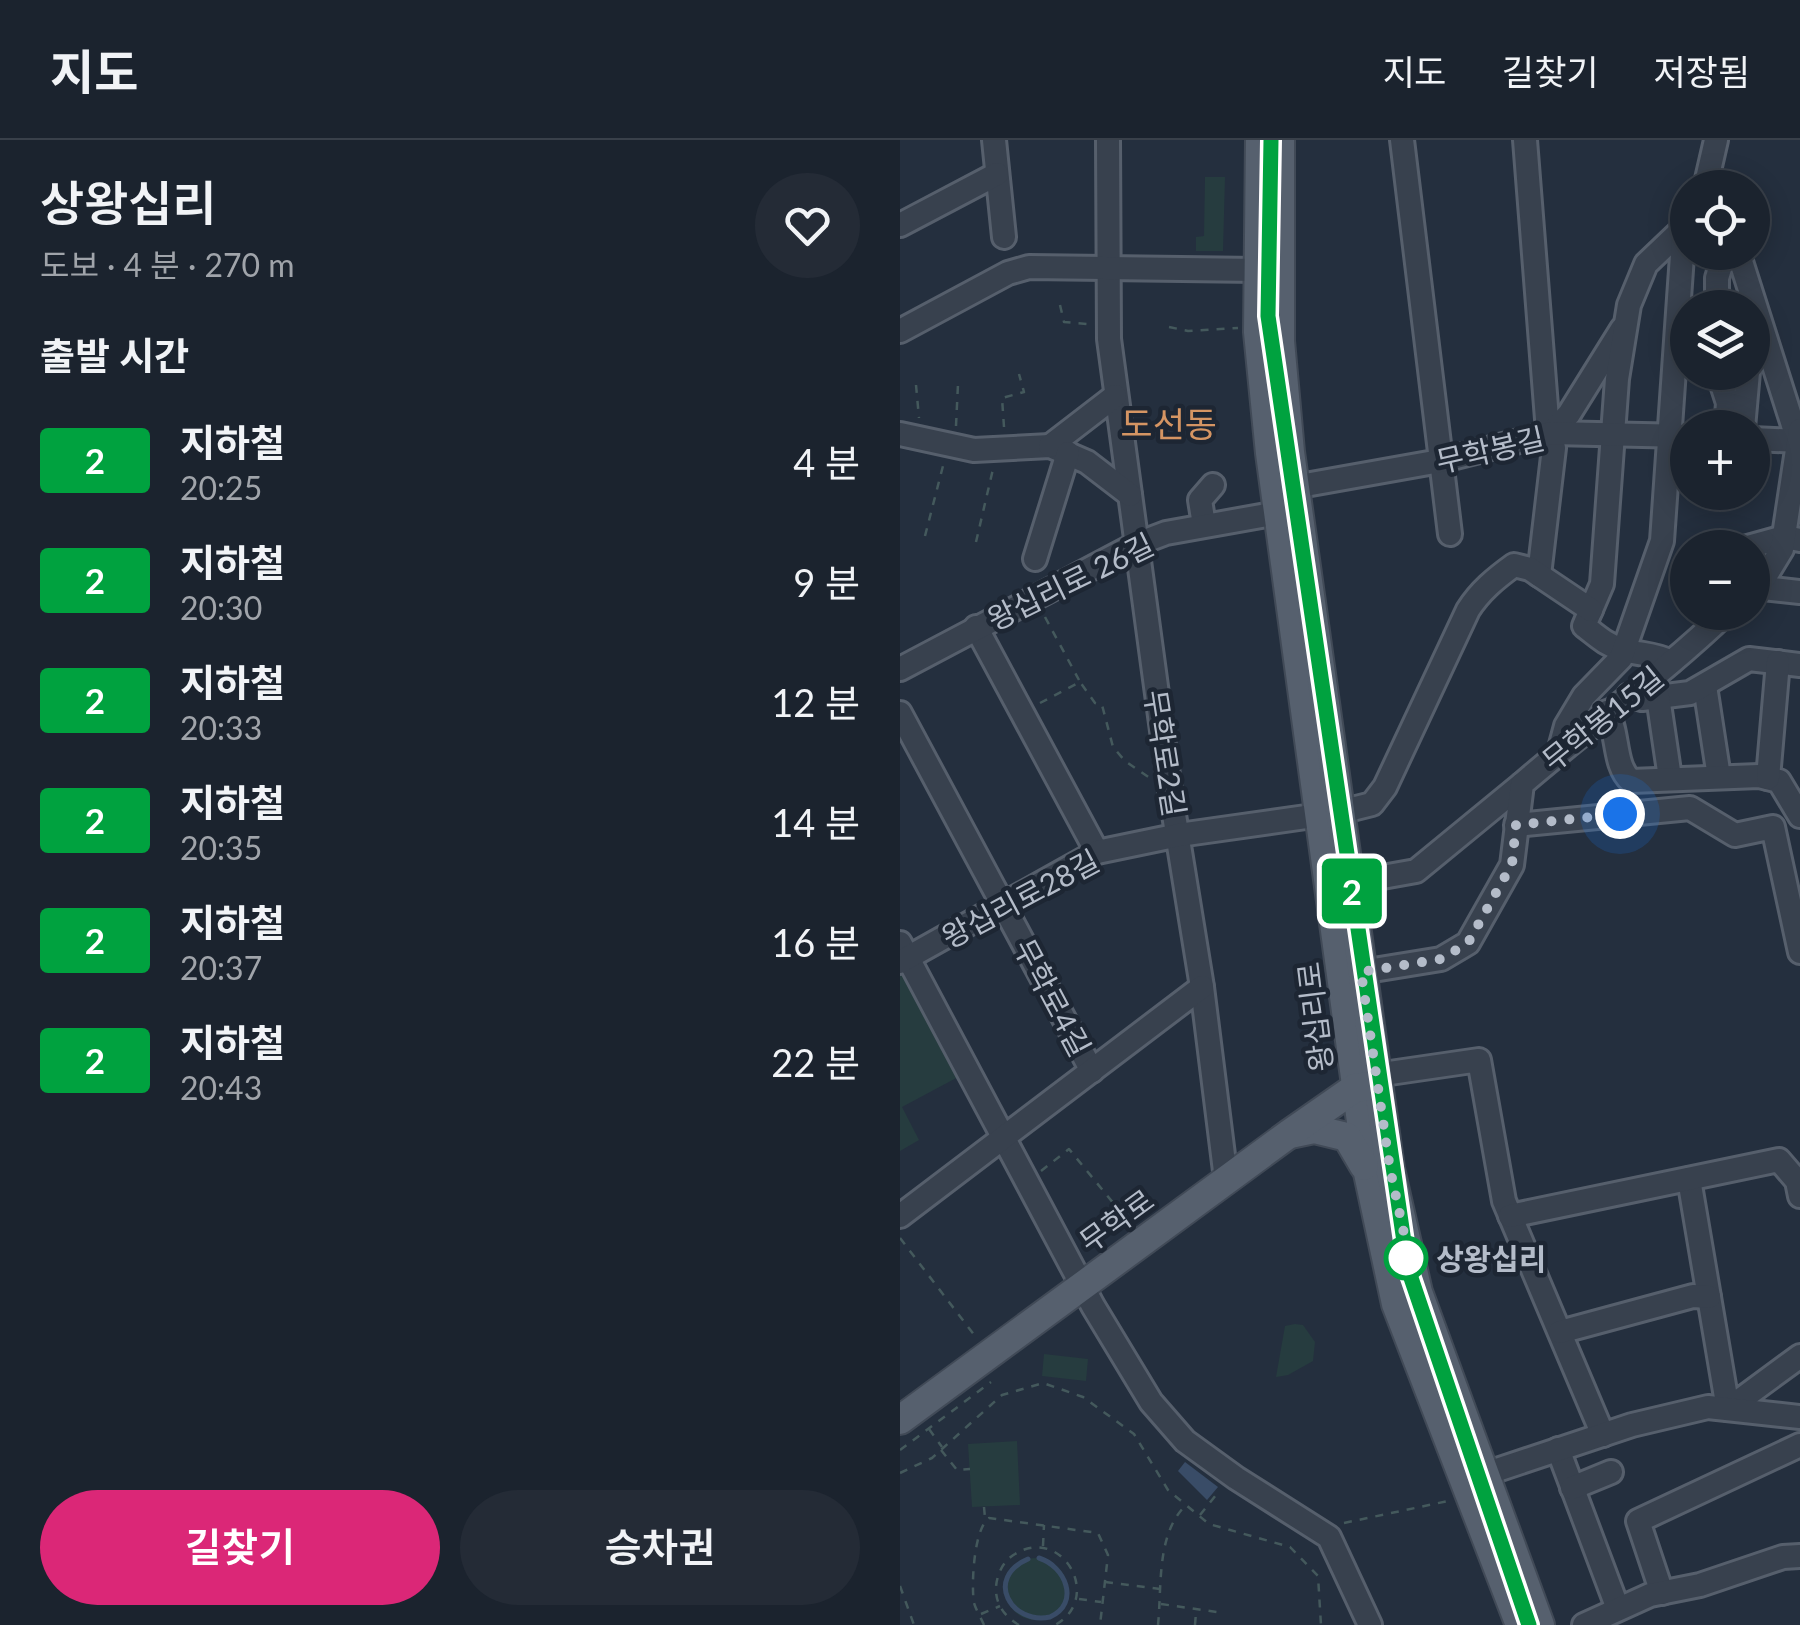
<!DOCTYPE html>
<html lang="ko">
<meta charset="utf-8">
<style>
:root{--surface:#1b232e;--page:#242b36;--text:#f1f3f6;--muted:#a0a4aa;--line:#39404a;--accent:#db2777}
body{margin:0;font-family:Lato,"Noto Sans KR",sans-serif;background:var(--page);color:var(--text);height:100vh;display:flex;flex-direction:column;font-size:38px;white-space:nowrap}
*{box-sizing:border-box;margin:0}
p{font-size:32px;color:var(--muted)}
.icon{flex:none;width:55px;height:55px;fill:none;stroke:currentColor;stroke-width:2;stroke-linecap:round;stroke-linejoin:round}
.map{position:relative;flex:1;overflow:hidden}
.details{display:flex;flex-direction:column;background:var(--surface);width:900px}
.details>*{flex:none}
.badge{padding:0 20px;border-radius:8px;font-size:35px;line-height:65px}
.tools{position:absolute;left:770px;top:30px;display:grid;gap:20px}
.tools a{display:grid;place-items:center;width:100px;height:100px;border-radius:50%;background:var(--surface);box-shadow:0 5px 25px #0003,0 0 0 2px var(--line);font-size:50px}
.you{position:absolute;width:50px;height:50px;margin:-25px;border:8px solid #fff;border-radius:50%;background:#1a73e8;box-shadow:0 0 0 15px #1a73e833}
.map>.badge{position:absolute;translate:-50% -50%;box-shadow:0 0 0 5px #fff}
h2{padding:0 40px;font-size:38px;line-height:90px}
.round{display:grid;place-items:center;flex:none;width:105px;height:105px;border-radius:52px;background:var(--page)}
.headline{display:flex;align-items:center;justify-content:space-between;height:170px;padding:0 40px}
h1{font-size:48px;font-weight:600;line-height:75px}
.primary-button{display:flex;gap:20px;margin-top:auto;padding:20px 40px}
.primary-button a{flex:1;height:115px;border-radius:60px;background:var(--accent);color:#fff;font-size:40px;font-weight:600;line-height:115px;text-align:center}
.primary-button a+a{background:var(--page);color:var(--text)}
ul{padding:0;list-style:none}
li{display:flex;align-items:center;gap:30px;height:120px;padding:0 40px}
li div{flex:1}
li b{display:block;font-size:38px}
li em{font-style:normal}
li .badge{min-width:110px;font-weight:700;text-align:center}
header{display:flex;align-items:center;gap:60px;box-sizing:border-box;height:140px;padding:0 50px;background:var(--surface);border-bottom:2px solid var(--line)}
header strong{font-size:48px}
nav{display:flex;gap:55px;margin-inline-start:auto;font-size:35px}
main{display:flex;flex:1;min-height:0}
.map>svg:first-child{display:block}
.green{fill:#263c3f}
.water{fill:#394c67}
.lines{fill:none;stroke-linecap:round;stroke-linejoin:round}
.stream{stroke:#394c67;stroke-width:5}
.minor-casing{stroke:#565f6c;stroke-width:28}
.major-casing{stroke:#414a57;stroke-width:32}
.path{stroke:#44595c;stroke-width:2.5;stroke-dasharray:8 8;stroke-linecap:butt}
.minor{stroke:#38414e;stroke-width:22}
.major{stroke:#56606e;stroke-width:28}
.line-casing{stroke:#fff;stroke-width:22}
.line{stroke:#00a23f;stroke-width:15}
.walk{stroke:#b4bcc9;stroke-width:10;stroke-dasharray:0 18}
.stop-dot{fill:#fff;stroke:#00a23f;stroke-width:5}
.labels{text-anchor:middle;dominant-baseline:central;stroke-width:9;stroke-linejoin:round;paint-order:stroke}
.street-label{font-size:30px;fill:#b4bcc9;stroke:#1d2633}
.stop-label{font-size:30px;font-weight:bold;fill:#b4bcc9;stroke:#1d2633;text-anchor:start}
.quarter-label{font-size:35px;fill:#d59563;stroke:#1d2633}
</style>
<header>
<strong>지도</strong>
<nav><a>지도</a><a>길찾기</a><a>저장됨</a></nav>
</header>
<main>
<section class="details">
<div class="headline"><div><h1>상왕십리</h1><p>도보 · 4 분 · 270 m</p></div><a class="round"><svg class="icon" aria-label="heart" viewBox="0 0 24 24"><path d="M12 20l-8-8c-3-5 5-10 8-4 3-6 11-1 8 4z"/></svg></a></div>
<h2>출발 시간</h2>
<ul>
<li><span class="badge" style="background:#00a23f;color:#fff">2</span><div><b>지하철</b><p>20:25</p></div><em>4 분</em></li>
<li><span class="badge" style="background:#00a23f;color:#fff">2</span><div><b>지하철</b><p>20:30</p></div><em>9 분</em></li>
<li><span class="badge" style="background:#00a23f;color:#fff">2</span><div><b>지하철</b><p>20:33</p></div><em>12 분</em></li>
<li><span class="badge" style="background:#00a23f;color:#fff">2</span><div><b>지하철</b><p>20:35</p></div><em>14 분</em></li>
<li><span class="badge" style="background:#00a23f;color:#fff">2</span><div><b>지하철</b><p>20:37</p></div><em>16 분</em></li>
<li><span class="badge" style="background:#00a23f;color:#fff">2</span><div><b>지하철</b><p>20:43</p></div><em>22 분</em></li>
</ul>
<div class="primary-button"><a>길찾기</a><a>승차권</a></div>
</section>
<div class="map">
<svg width="900" height="1485" viewBox="0 0 900 1485">
<rect width="100%" height="100%" fill="#242f3e"/>
<g class="green">
<polygon points="305,37 325,37 323,111 296,111 296,97 304,96"/>
<polygon points="4,831 60,936 2,967 19,1000 0,1011 0,833"/>
<polygon points="395,1184 403,1185 415,1202 413,1221 388,1235 376,1237 385,1186"/>
<polygon points="144,1214 188,1219 186,1241 142,1236"/>
<polygon points="117,1301 120,1365 72,1367 68,1304"/>
<circle cx="136" cy="1449" r="31"/>
</g>
<polygon class="water" points="285,1322 318,1347 307,1360 278,1331"/>
<g class="lines">
<path class="stream" d="M128,1419C84,1438 111,1485 150,1477C181,1463 165,1426 139,1418"/>
<defs>
<g id="minor">
<polyline points="94,0 104,97"/>
<polyline points="208,0 209,199 270,650 302,847 326,1039"/>
<polyline points="502,0 550,394"/>
<polyline points="625,0 647,279 654,308 639,435"/>
<polyline points="805,48 816,0"/>
<polyline points="0,85 97,34"/>
<polyline points="838,112 898,301"/>
<polyline points="817,168 817,138 825,112"/>
<polyline points="0,191 108,133 129,127 358,130"/>
<polyline points="818,232 828,263 826,288"/>
<polyline points="843,288 848,232"/>
<polyline points="651,293 669,274 722,189"/>
<polyline points="0,294 74,310 150,306 187,322 230,355"/>
<polyline points="852,299 900,301"/>
<polyline points="150,306 215,256"/>
<polyline points="304,385 300,360 313,345"/>
<polyline points="844,408 884,397 900,400"/>
<polyline points="135,419 168,313"/>
<polyline points="854,447 900,452"/>
<polyline points="852,449 865,437 882,409 900,290"/>
<polyline points="76,487 197,712"/>
<path d="M771,522C754,513 738,515 721,509C706,505 696,495 684,486L702,444L717,239L729,165L746,124L788,84"/>
<polyline points="0,529 237,404 266,393 378,373 394,347 540,321 651,293 788,296"/>
<polyline points="805,546 819,637"/>
<polyline points="729,555 742,559 790,553 849,519 900,525"/>
<polyline points="758,557 770,638"/>
<path d="M707,572C719,593 713,625 731,641L859,636L879,641L900,676"/>
<polyline points="0,573 192,931"/>
<polyline points="659,612 666,586 684,556 721,518 762,401 784,87"/>
<polyline points="868,638 878,522"/>
<path d="M440,672L472,664L485,647L568,470C580,451 596,438 614,425L630,429L691,470"/>
<polyline points="616,685 790,668 835,695 873,687 900,812"/>
<polyline points="449,743 516,731 622,644"/>
<polyline points="0,803 193,1166 251,1262 285,1301 336,1338 429,1397 470,1485"/>
<polyline points="0,822 197,712 279,695 420,675"/>
<path d="M461,832L541,819L568,803L612,725L622,644C689,586 763,534 827,472"/>
<polyline points="476,935 579,920 604,1061 703,1295"/>
<polyline points="789,1039 828,1269 900,1216"/>
<polyline points="0,1076 302,847"/>
<polyline points="610,1076 879,1020 897,1041 900,1056"/>
<polyline points="660,1192 793,1156 809,1157"/>
<polyline points="658,1309 718,1469"/>
<polyline points="585,1334 732,1285 808,1267 900,1277"/>
<polyline points="672,1348 711,1332"/>
<polyline points="762,1453 738,1381 900,1305"/>
<polyline points="684,1485 750,1455 800,1445 883,1417 900,1416"/>
</g>
<g id="major">
<polyline points="360,0 358,192 370,313 468,1033 496,1164 620,1485"/>
<polyline points="380,0 380,201 390,312 490,1029 518,1152 640,1485"/>
<polyline points="390,994 414,989 447,997 464,1026"/>
<polyline points="0,1280 389,994 455,948 470,946"/>
</g>
</defs>
<use href="#minor" class="minor-casing"/>
<use href="#major" class="major-casing"/>
<g class="path">
<polyline points="160,165 164,182 187,184"/>
<polyline points="269,187 288,191 338,188"/>
<polyline points="16,245 19,278"/>
<polyline points="56,286 58,244"/>
<polyline points="104,287 102,258 124,252 119,234"/>
<polyline points="25,396 44,322"/>
<polyline points="76,402 93,329"/>
<polyline points="145,477 179,540"/>
<polyline points="140,563 180,542 195,563 202,565 213,607 225,621 250,638"/>
<polyline points="141,1031 169,1009 228,1081"/>
<polyline points="0,1098 75,1196"/>
<polyline points="29,1289 42,1307"/>
<polyline points="0,1310 91,1242"/>
<polyline points="41,1310 57,1330 70,1329"/>
<polyline points="0,1333 32,1318 102,1255 143,1243 183,1257 234,1294 268,1350 286,1365"/>
<polyline points="84,1367 85,1378"/>
<polyline points="300,1375 320,1350"/>
<polyline points="444,1383 548,1361"/>
<polyline points="143,1406 144,1385"/>
<polyline points="205,1442 260,1449"/>
<polyline points="0,1446 14,1485"/>
<polyline points="179,1459 201,1462"/>
<polyline points="261,1464 317,1472"/>
<polyline points="81,1474 100,1466"/>
<path d="M84,1485C81,1478 76,1470 74,1463C71,1444 74,1388 89,1378L198,1393L208,1415L200,1485"/>
<path d="M119,1485C105,1477 95,1464 96,1447C97,1434 103,1421 115,1414C162,1385 204,1458 155,1485"/>
<path d="M258,1485C262,1446 256,1394 286,1365L309,1384L390,1407L418,1436L421,1485"/>
<polyline points="295,1485 296,1472"/>
</g>
<use href="#minor" class="minor"/>
<use href="#major" class="major"/>
</g>
<g class="lines">
<defs>
<polyline id="line" points="371,0 368,176 508,1129 629,1485"/>
</defs>
<use href="#line" class="line-casing"/>
<use href="#line" class="line"/>
<polyline class="walk" points="506,1118 510,1121 490,1029 461,832 541,819 568,803 612,724 616,685 720,674"/>
</g>
<circle class="stop-dot" cx="506" cy="1118" r="20"/>
<g class="labels">
<g class="street-label">
<text transform="translate(590 309) rotate(-13)">무학봉길</text>
<text transform="translate(170 441) rotate(-26)">왕십리로 26길</text>
<text transform="translate(702 578) rotate(-39)">무학봉15길</text>
<text transform="translate(266 613) rotate(81)">무학로2길</text>
<text transform="translate(120 758) rotate(-28)">왕십리로28길</text>
<text transform="translate(153 857) rotate(62)">무학로4길</text>
<text transform="translate(414 877) rotate(-97)">왕십리로</text>
<text transform="translate(216 1080) rotate(-36)">무학로</text>
</g>
<g class="stop-label">
<text x="536" y="1118">상왕십리</text>
</g>
<g class="quarter-label">
<text x="269" y="283">도선동</text>
</g>
</g>
</svg>
<div class="tools">
<a><svg class="icon" aria-label="locate" viewBox="0 0 24 24"><circle cx="12" cy="12" r="6"/><path d="M12 2v4M12 18v4M2 12h4M18 12h4"/></svg></a>
<a><svg class="icon" aria-label="layers" viewBox="0 0 24 24"><path d="M12 4l9 5-9 5-9-5zM3 14l9 5 9-5"/></svg></a>
<a>+</a>
<a>−</a>
</div>
<div class="you" style="left:720px;top:674px"></div>
<b class="badge" style="left:452px;top:751px;background:#00a23f;color:#fff">2</b>
</div>
</main>
